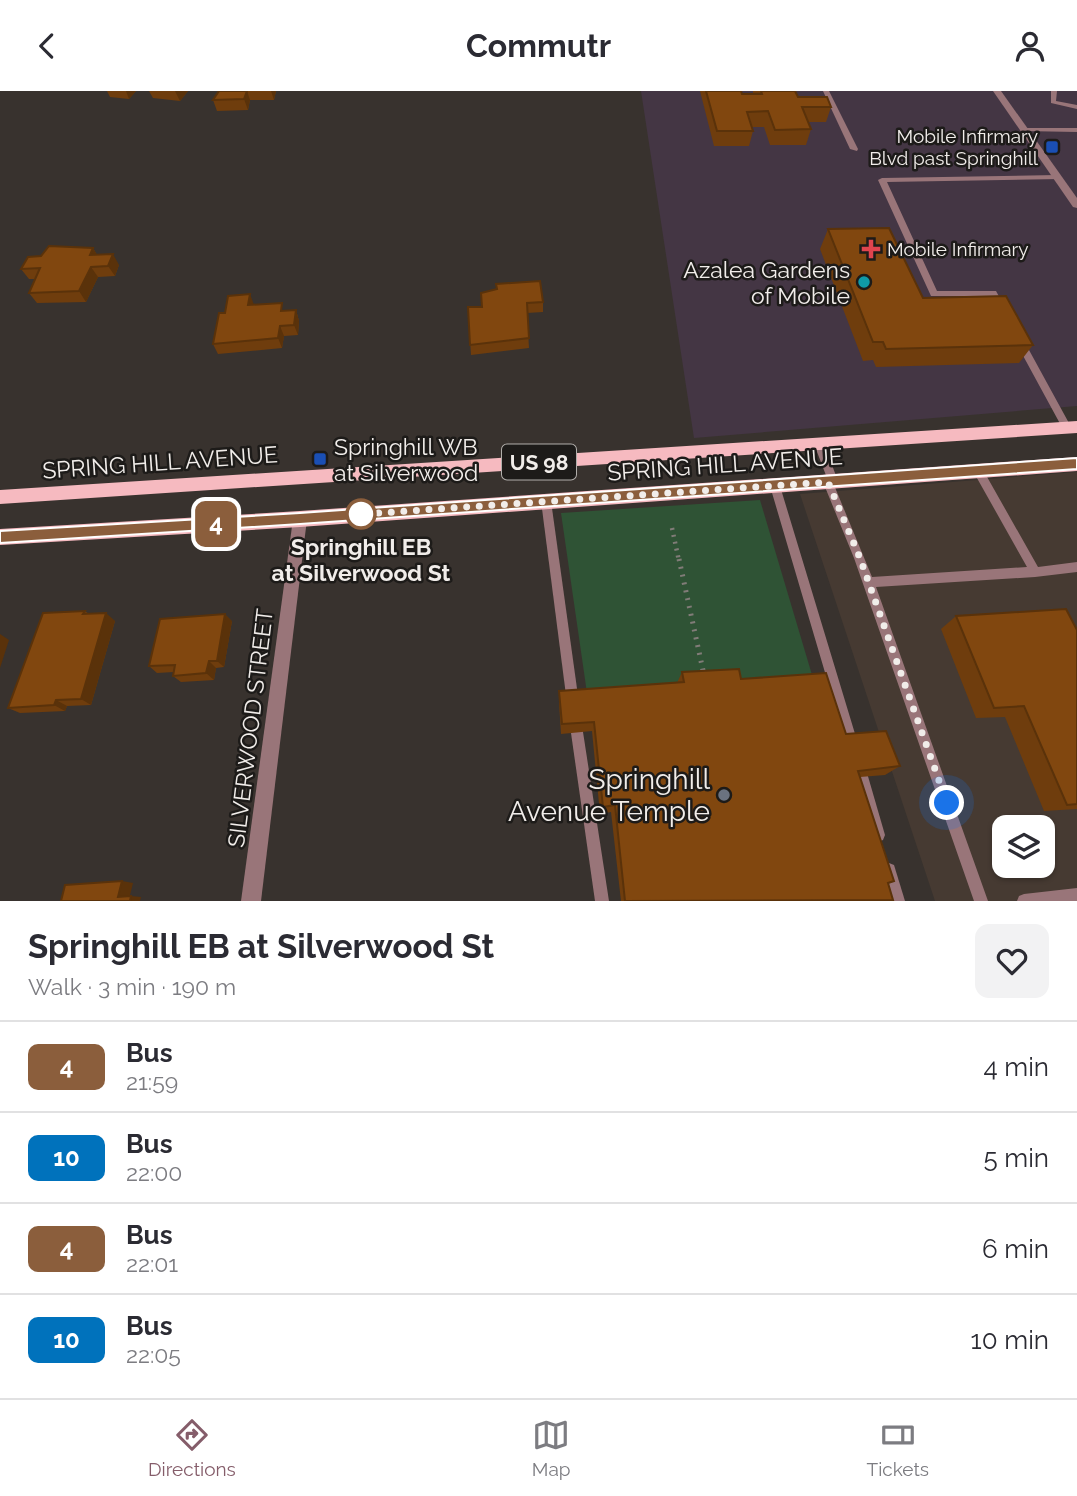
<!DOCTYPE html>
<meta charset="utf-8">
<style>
:root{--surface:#fff;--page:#f2f2f3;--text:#2b2b33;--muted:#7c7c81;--line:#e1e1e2;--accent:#855d6a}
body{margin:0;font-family:Raleway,sans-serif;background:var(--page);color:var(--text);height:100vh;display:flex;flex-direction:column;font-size:26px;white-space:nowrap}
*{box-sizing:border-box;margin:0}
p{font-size:23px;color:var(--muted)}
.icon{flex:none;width:38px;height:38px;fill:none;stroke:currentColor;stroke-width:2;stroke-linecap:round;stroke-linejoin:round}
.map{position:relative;height:810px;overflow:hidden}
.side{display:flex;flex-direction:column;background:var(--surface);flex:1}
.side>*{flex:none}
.badge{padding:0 14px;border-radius:10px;font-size:24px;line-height:46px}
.controls{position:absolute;left:992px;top:724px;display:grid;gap:14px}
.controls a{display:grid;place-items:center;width:63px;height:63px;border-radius:14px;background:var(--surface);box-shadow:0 2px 5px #0004;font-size:35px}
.you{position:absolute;width:35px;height:35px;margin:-18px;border:5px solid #fff;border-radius:50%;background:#1a73e8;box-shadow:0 0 0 10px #1a73e833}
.map>.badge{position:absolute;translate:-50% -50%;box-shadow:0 0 0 4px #fff}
.round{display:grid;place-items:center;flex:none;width:74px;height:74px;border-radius:14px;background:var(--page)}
.head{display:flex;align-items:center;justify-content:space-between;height:119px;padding:0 28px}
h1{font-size:33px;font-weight:700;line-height:52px}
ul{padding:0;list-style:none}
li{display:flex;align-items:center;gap:21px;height:91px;padding:0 28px;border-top:2px solid var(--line)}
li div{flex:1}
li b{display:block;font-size:26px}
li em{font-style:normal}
li .badge{min-width:77px;font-weight:700;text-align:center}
header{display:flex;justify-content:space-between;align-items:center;height:91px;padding:0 28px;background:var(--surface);font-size:32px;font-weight:700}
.dock{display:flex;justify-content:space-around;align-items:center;height:98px;border-top:2px solid var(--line);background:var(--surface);font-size:19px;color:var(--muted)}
.dock a{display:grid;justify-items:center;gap:4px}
.dock .current{color:var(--accent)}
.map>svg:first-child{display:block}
.built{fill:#463a32;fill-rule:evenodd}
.medical{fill:#443644}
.green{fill:#2f5335}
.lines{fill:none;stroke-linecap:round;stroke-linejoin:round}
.path-far1{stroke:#817c78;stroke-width:4.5;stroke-dasharray:2 5;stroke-linecap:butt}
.path{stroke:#817c78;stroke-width:5;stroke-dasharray:2 6;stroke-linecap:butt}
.service{fill:#997579;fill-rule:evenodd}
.minor{fill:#997579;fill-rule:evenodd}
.primary{fill:#f6bac0;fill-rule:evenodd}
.wall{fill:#6f3d0d}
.shaded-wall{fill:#5a320a}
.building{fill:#81470f;stroke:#5a320a;stroke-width:2}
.line{fill:#8b5e3c;stroke:#fff;stroke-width:2}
.walk{stroke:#f1edea;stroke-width:7;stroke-dasharray:0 12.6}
.transit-dot{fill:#1a4fb4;stroke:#1d1b19;stroke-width:2.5}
.health-dot{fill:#e0444e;stroke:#1d1b19;stroke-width:2.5}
.culture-dot{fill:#0f9aa8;stroke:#1d1b19;stroke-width:2.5}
.stop-dot{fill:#fff;stroke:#8b5e3c;stroke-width:3.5}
.worship-dot{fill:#6b7280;stroke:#1d1b19;stroke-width:2.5}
.labels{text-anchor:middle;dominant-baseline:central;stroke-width:5;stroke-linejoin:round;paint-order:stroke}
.far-poi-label{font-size:19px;fill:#f1edea;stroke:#1d1b19;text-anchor:end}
.shield{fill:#1d1b19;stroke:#b1aeab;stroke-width:2}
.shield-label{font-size:21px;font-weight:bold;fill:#f1edea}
.poi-label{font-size:23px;fill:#f1edea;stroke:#1d1b19;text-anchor:end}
.street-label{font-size:23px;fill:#f1edea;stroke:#1d1b19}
.stop-label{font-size:23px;font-weight:bold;fill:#f1edea;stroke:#1d1b19}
.near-poi-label{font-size:28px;fill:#f1edea;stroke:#1d1b19;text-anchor:end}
</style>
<header><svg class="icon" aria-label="back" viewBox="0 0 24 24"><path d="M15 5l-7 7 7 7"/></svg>Commutr<svg class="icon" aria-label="person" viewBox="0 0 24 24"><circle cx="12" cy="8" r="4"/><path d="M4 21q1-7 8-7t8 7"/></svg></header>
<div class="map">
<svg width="1077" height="810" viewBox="0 0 1077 810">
<rect width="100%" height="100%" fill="#38322e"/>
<path class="built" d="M1077,381V810H935L800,403ZM1004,737H1043V775H1004Z"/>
<polygon class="medical" points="641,0 1077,0 1077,315 694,347"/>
<polygon class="green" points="760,409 815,594 588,609 561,422"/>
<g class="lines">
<polyline class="path-far1" points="672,437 679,470"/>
<polyline class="path" points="679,468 704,584"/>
<g class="service">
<polygon points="823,0 829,0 858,58 857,60 850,58"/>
<polygon points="1051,0 1057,0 1056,10 1077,14 1077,18 1051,12"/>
<polygon points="1025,37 1077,37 1077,41 1023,40 1021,39"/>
<polygon points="1057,84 1061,86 1060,88 887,91 937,200 996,200 1006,218 1002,221 999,220 990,205 931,205 878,89 882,87"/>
<polygon points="1020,247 1023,248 1070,334 1072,337 1070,340 1064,340 1015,250"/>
<polygon points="819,349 824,353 838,390 834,394 872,486 1027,476 973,380 974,377 982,377 1038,476 1077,471 1077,481 1035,486 876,496 988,810 974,810 854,467 823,391 827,387 814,353"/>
<polygon points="775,391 779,392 780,395 859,656 858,661 853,662 848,661 847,656 770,395 771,392"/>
<polygon points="546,406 550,407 551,410 579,612 577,616 573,618 569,616 567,612 541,410 542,407"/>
<polygon points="575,622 579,624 581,628 609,810 595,810 569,628 571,624"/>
<polygon points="858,668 863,670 865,675 885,744 883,749 878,751 873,749 871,744 851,675 853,670"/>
<polygon points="889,772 894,774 905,810 891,810 882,779 884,774"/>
<polygon points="1077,797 1077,810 1017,810 1019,805 1024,803"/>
</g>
<g class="minor">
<polygon points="993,0 1001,0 1077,107 1077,117 1073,116"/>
<polygon points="300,422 305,424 307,428 261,810 241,810 293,428 295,424"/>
</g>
<g class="primary">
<polygon points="1077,330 1077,342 0,413 0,399"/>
<polygon points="1077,366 1077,380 300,436 0,454 0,438 300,420"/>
</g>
</g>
<g class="wall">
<polygon points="107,0 136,0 129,8 110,6"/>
<polygon points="149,0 188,0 180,10 153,7"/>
<polygon points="219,0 277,0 276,0 274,9 250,9 248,19 217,20 213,9"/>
<polygon points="700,0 741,0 742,3 753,3 753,0 795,0 798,6 831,16 826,31 808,31 811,38 806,54 770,54 764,36 752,36 753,40 749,55 714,55"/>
<polygon points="828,138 923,207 1033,254 1019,272 876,276 873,269 863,270 820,158"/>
<polygon points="93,157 97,164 119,174 115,185 98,186 86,211 37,212 29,202 35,188 29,188 21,178 41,165"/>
<polygon points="543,211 543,221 527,222 529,257 471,264 468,216"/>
<polygon points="254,213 285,220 296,219 299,230 298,244 284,245 282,257 218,263 213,253"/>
<polygon points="85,520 89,523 115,530 91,614 67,615 65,620 20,622 8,617"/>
<polygon points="956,525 1077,539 1077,718 1044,720 1005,626 976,627 941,538"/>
<polygon points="232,530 224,576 216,577 214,589 181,591 173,585 174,581 157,582 149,575"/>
<polygon points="682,581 741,588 846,643 900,675 885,684 860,686 888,792 884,810 621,810 611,721 600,723 592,640 561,643 559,611 559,600 677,592"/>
</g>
<g class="shaded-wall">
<polygon points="126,0 136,0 129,8"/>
<polygon points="175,0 188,0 180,10"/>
<polygon points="247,0 250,9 248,19 244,8"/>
<polygon points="271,0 276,0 274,9"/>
<polygon points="93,157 99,167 90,164"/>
<polygon points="113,163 119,174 115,185 108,175"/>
<polygon points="91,176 98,186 86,211 79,200"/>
<polygon points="250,203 254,214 248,214"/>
<polygon points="296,219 299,230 298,244 294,234"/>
<polygon points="280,235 284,245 282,257 278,247"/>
<polygon points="106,522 115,530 91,614 81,608"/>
<polygon points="225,523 232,530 224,576 217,570"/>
<polygon points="0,543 9,549 0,577"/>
<polygon points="209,570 216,577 214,589 206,582"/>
<polygon points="56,609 67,615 65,620 54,614"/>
<polygon points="122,790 133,792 129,808 118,806"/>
<polygon points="131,805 141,806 140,810 130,810"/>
</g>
<g class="building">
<polygon points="219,0 247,0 244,8 213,9"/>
<polygon points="706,0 741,0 742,3 762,3 761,0 795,0 798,6 827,6 831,16 802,16 811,38 775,39 768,20 747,21 753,40 717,40"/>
<polygon points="889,137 923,207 1006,205 1033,254 886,258 883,251 873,251 828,138"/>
<polygon points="49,155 93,157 90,164 113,163 108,175 91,176 79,200 29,202 40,177 21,178 28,166 41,165"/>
<polygon points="540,190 543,211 527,212 529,247 470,254 468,216 482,216 481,202 497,198 496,193"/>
<polygon points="250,203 248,214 282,212 281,220 296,219 294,234 280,235 278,247 213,253 219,222 225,222 228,205"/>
<polygon points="1066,518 1077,539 1077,713 1067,714 1024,615 994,617 956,525"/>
<polygon points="85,520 83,523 106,522 81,608 56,609 54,614 8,617 43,522"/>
<polygon points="225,523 217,570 209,570 206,582 173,585 175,574 149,575 160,528"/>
<polygon points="739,578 741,588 826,582 846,643 886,640 900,675 858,680 894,790 888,792 893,809 625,810 615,714 603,716 594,631 562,633 559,600 684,591 682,581"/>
<polygon points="122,790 118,806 131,805 130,810 61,810 65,794"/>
</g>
<polygon class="line" points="1077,367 1077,378 300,433 0,452 0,440 300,422"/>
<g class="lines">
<polyline class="walk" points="361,423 351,424 828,391 860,467 947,712"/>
</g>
<g class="transit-dot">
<rect x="1045" y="49" width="14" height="14" rx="3.5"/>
<rect x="313" y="361" width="14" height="14" rx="3.5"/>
</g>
<path class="health-dot" d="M867.5 147.5h7v7h7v7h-7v7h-7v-7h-7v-7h7z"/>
<circle class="culture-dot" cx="864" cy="191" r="7"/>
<circle class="stop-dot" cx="361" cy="423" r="14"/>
<circle class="worship-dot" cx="724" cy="704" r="7"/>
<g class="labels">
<g class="far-poi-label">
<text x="1038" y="45">Mobile Infirmary<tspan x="1038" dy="22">Blvd past Springhill</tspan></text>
<text x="887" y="158" text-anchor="start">Mobile Infirmary</text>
</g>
<rect class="shield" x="502" y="353.5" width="74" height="35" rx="5"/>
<g class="shield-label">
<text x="539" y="371">US 98</text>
</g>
<g class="poi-label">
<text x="850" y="178">Azalea Gardens<tspan x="850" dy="26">of Mobile</tspan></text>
<text x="334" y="355" text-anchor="start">Springhill WB<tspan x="334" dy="26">at Silverwood</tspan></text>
</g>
<g class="street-label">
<text transform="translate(160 371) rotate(-4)">SPRING HILL AVENUE</text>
<text transform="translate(725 373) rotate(-4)">SPRING HILL AVENUE</text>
<text transform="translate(250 637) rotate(-83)">SILVERWOOD STREET</text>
</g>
<g class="stop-label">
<text x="361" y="455">Springhill EB<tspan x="361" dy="26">at Silverwood St</tspan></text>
</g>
<g class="near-poi-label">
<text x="710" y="688">Springhill<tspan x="710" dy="32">Avenue Temple</tspan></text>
</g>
</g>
</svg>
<div class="controls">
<a><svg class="icon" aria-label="layers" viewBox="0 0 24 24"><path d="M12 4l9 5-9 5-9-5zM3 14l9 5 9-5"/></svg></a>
</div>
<div class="you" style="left:947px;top:712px"></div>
<b class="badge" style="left:216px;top:433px;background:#8b5e3c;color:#fff">4</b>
</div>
<section class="side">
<div class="head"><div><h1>Springhill EB at Silverwood St</h1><p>Walk · 3 min · 190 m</p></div><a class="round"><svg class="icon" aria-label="heart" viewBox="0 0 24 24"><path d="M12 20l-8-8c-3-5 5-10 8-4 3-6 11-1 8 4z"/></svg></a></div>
<ul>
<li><span class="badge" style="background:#8b5e3c;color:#fff">4</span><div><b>Bus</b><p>21:59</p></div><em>4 min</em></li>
<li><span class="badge" style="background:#0072bc;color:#fff">10</span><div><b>Bus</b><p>22:00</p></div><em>5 min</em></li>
<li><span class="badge" style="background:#8b5e3c;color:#fff">4</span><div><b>Bus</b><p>22:01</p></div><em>6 min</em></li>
<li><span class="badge" style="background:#0072bc;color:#fff">10</span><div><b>Bus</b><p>22:05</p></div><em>10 min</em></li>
</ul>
</section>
<nav class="dock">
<a class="current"><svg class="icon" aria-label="directions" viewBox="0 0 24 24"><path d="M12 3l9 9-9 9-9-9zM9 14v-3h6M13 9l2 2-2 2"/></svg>Directions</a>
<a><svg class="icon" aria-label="map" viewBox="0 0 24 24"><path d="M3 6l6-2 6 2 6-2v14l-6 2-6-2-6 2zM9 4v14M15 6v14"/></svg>Map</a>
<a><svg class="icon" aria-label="tickets" viewBox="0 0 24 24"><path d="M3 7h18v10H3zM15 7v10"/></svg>Tickets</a>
</nav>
